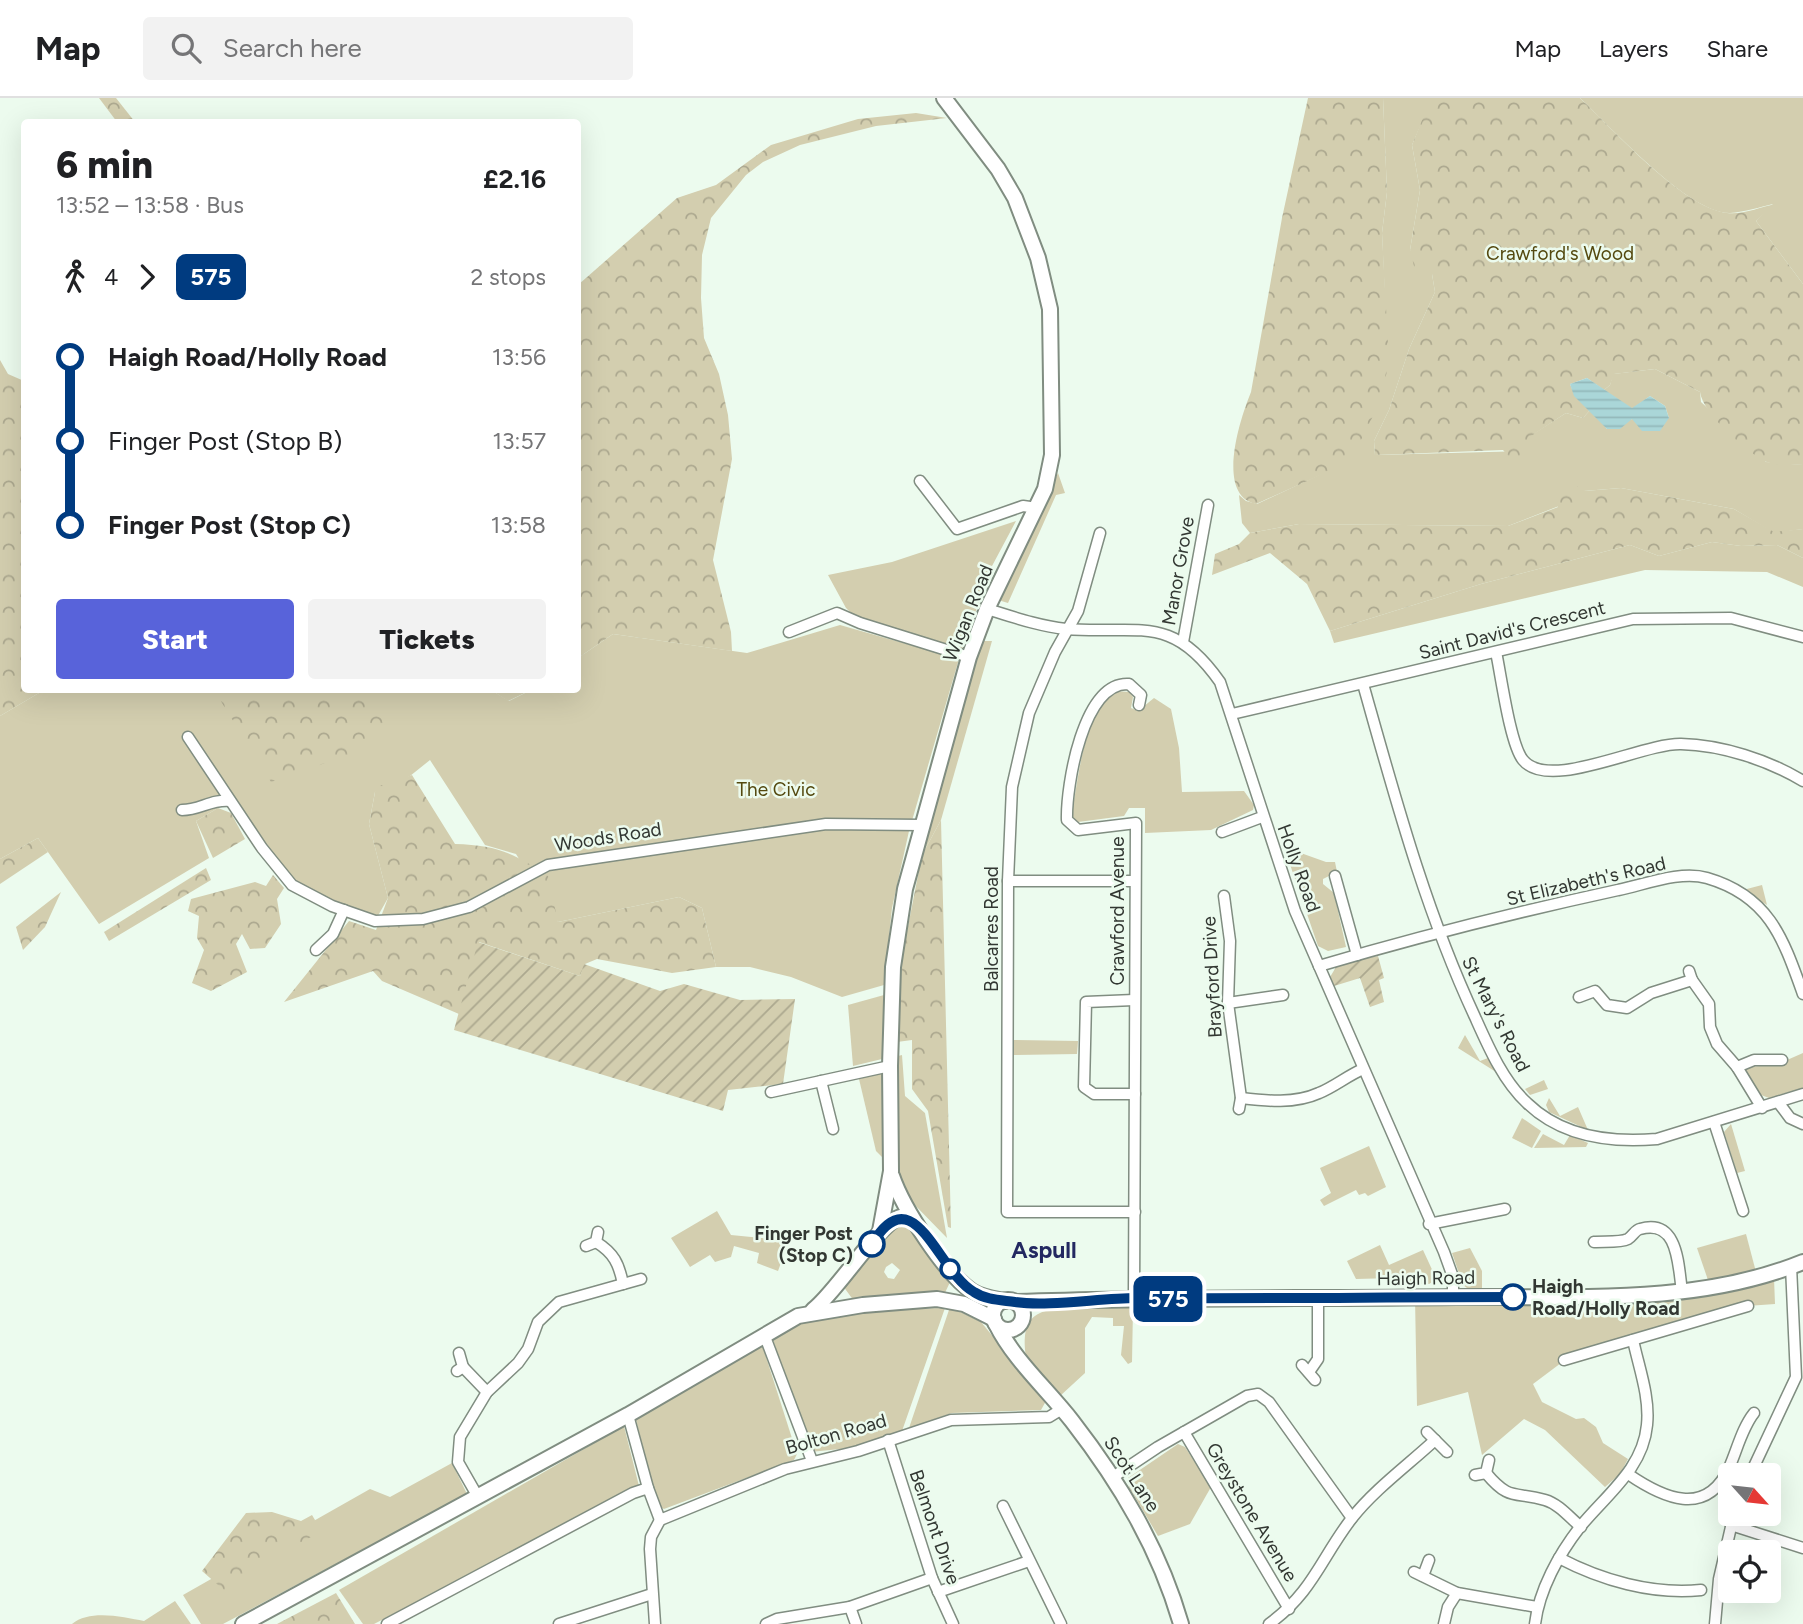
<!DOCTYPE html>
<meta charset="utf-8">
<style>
:root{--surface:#fff;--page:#f2f2f2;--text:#202124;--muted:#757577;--line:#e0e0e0;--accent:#5863da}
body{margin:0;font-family:Figtree,sans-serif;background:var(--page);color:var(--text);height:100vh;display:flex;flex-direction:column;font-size:26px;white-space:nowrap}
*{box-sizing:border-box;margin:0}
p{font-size:23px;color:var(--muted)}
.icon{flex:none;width:38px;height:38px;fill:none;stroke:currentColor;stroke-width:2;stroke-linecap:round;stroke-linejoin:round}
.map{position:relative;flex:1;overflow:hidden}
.details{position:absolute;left:21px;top:21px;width:560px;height:574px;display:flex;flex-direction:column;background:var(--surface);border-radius:7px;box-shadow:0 7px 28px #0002}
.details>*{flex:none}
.badge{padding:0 14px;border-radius:10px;font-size:24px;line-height:46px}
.needle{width:46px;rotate:117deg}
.buttons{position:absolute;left:1718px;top:1365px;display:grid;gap:14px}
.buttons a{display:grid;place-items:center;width:63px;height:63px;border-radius:7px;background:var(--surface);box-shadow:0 7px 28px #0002;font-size:35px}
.map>.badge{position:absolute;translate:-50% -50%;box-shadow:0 0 0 4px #fff}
.legs{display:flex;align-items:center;gap:10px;height:77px;padding:0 35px;font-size:23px}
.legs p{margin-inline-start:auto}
.head{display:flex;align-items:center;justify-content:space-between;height:119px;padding:0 35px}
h1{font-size:38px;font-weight:800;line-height:52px}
.button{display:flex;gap:14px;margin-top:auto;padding:14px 35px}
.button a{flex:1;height:80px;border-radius:7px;background:var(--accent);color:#fff;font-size:28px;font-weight:800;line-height:80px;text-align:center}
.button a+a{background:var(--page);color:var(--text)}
ul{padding:0 35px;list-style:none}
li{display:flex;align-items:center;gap:24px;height:84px;font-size:26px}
li i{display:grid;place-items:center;width:10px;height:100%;margin:0 9px;background:currentColor}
li i::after{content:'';width:18px;height:18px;margin:-9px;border:5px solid;border-radius:50%;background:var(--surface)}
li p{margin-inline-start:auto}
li:first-child i{background:linear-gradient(#0000 50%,currentColor 0)}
li:last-child i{background:linear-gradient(currentColor 50%,#0000 0)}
header{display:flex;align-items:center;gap:42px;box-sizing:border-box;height:98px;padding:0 35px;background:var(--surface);border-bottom:2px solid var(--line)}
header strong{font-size:33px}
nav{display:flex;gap:38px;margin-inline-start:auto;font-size:24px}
.search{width:490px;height:63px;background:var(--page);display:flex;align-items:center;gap:18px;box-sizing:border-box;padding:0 24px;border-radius:7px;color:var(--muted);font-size:26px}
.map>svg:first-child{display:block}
.green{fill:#d3ceaf;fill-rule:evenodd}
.forest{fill:url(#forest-crowns)}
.garden{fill:url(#garden-furrows)}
.water{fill:url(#water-rules)}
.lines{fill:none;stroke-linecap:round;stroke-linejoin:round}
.street-casing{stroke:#808d81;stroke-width:13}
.secondary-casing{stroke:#808d81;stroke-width:18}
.street{stroke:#fff;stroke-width:10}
.secondary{stroke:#fff;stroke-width:14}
.line-1-casing{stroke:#fff;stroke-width:16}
.line-1{stroke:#003b80;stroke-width:10}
.stop-1-dot{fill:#fff;stroke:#003b80;stroke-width:3.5}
.labels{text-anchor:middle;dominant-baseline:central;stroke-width:5;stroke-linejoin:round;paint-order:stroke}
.park-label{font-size:19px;fill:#54490f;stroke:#ecfbee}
.street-label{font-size:19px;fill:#323732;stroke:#ecfbee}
.stop-label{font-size:19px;font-weight:bold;fill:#323732;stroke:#ecfbee;text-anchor:end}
.quarter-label{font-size:23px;font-weight:bold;fill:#232861;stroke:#ecfbee}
</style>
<header>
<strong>Map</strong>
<div class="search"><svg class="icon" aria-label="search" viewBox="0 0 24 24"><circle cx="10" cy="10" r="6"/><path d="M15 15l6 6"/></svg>Search here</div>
<nav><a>Map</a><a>Layers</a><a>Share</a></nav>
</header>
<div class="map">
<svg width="1803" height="1526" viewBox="0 0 1803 1526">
<defs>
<pattern id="forest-crowns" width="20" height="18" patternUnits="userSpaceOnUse" patternTransform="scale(1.75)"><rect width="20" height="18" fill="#d3ceaf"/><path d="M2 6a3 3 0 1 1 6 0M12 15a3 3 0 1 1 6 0" fill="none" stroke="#aca88f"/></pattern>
<pattern id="garden-furrows" width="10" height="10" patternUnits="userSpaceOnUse" patternTransform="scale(1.75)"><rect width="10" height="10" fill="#d3ceaf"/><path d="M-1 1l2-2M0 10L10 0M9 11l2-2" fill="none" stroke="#aca88f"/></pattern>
<pattern id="water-rules" width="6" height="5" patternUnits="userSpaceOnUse" patternTransform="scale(1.75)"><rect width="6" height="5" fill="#aad6d8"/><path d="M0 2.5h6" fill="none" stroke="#93b8ba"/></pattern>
</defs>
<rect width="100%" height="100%" fill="#ecfbee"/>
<g class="green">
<polygon points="1383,0 1431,0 1431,3 1412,47 1420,92 1410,152 1432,176 1435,194 1409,251 1389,312 1374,343 1375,357 1528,353 1527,340 1566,315 1583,320 1591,311 1607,331 1632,321 1669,320 1665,308 1650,298 1632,311 1604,292 1610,287 1613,276 1655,271 1700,294 1701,304 1766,364 1803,367 1803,431 1774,435 1734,411 1621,390 1584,393 1559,408 1508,428 1299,426 1250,435 1242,425 1239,397 1246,403 1257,406 1336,369 1385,200 1382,135 1387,94"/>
<path d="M1580,0H1803V186L1756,123L1773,106C1760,109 1745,114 1730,115C1689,116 1611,29 1580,0Z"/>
<polygon points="1058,375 1065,395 1056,397 1008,505 998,502"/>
<polygon points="1016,423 992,468 962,552 854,518 846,510 828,477 892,464"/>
<polygon points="1712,444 1741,448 1777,447 1803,460 1803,489 1767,474 1645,472 1334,545 1330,533 1481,486 1630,447 1659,458"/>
<polygon points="840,527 959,561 909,733 892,810 884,887 842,899 791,879 750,869 716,869 702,810 679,799 558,824 516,756 485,747 430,662 410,678 375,694 369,726 388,800 375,823 292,787 230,703 196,723 209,760 99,826 38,740 0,761 0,618 44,592 491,592 509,603 531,592 578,592 578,560 613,536 747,555"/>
<polygon points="979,543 992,543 941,722 922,757"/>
<path d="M1116,593L1129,594L1133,599L1131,610L1138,613L1154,600L1171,611L1179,650L1182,694L1244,693L1254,707L1253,712L1211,732L1145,735V710H1129L1124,718L1078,724L1071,720C1078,685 1083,613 1116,593Z"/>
<polygon points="1284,749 1326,764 1335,764 1337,774 1323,781 1323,786 1334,795 1346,849 1328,853 1318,848"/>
<polygon points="1762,787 1767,807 1743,792"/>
<polygon points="884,897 882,961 853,968 848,907"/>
<polygon points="1465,937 1480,963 1488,960 1496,974 1458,950"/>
<polygon points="1014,942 1078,943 1077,956 1014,957"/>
<polygon points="1803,955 1803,990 1769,1000 1761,997 1743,969 1776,967"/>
<polygon points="902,957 905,998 925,1015 947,1140 908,1100 899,1075 898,958"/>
<polygon points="882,974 882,1059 876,1053 859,981"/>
<polygon points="1544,982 1548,991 1530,997 1525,991"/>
<polygon points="1549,1000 1560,1018 1578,1009 1588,1032 1549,1014 1546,1007"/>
<polygon points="1522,1020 1541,1033 1532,1050 1512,1040"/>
<polygon points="1731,1026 1745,1073 1737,1075 1724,1034"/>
<polygon points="1543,1036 1564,1047 1570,1037 1588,1045 1586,1049 1534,1050"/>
<polygon points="1369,1048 1386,1089 1368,1098 1365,1095 1359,1097 1356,1092 1324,1108 1320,1102 1331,1095 1320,1070"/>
<polygon points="717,1113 731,1137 780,1142 785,1154 778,1173 757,1165 759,1155 734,1148 731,1159 715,1164 710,1157 690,1169 671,1140"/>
<path d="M906,1120L951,1182L943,1199L854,1203L843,1188L871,1147ZM892,1165L900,1172L894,1181L888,1180L884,1174L886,1169Z"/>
<polygon points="1746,1136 1756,1174 1709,1185 1697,1150"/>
<polygon points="1380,1147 1389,1167 1423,1152 1435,1178 1434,1183 1429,1186 1396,1186 1394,1180 1356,1181 1347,1163"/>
<polygon points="1470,1150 1482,1173 1482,1190 1467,1190 1463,1187 1452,1155"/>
<polygon points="1774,1180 1775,1206 1747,1208 1565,1262 1533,1286 1542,1304 1576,1321 1584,1320 1596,1329 1603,1345 1628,1361 1620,1376 1605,1389 1545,1332 1524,1321 1482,1357 1468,1294 1417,1308 1415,1200 1595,1199"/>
<polygon points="950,1209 981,1224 1046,1303 1041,1312 952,1315 909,1330"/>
<path d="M1083,1209L1133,1210L1132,1264L1128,1266L1121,1257L1124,1228H1113V1220L1092,1219L1085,1230V1275L1060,1298L1026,1258C1019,1210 1045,1211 1083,1209Z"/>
<path d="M945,1210L902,1333L850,1350L810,1354L771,1236C831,1212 881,1212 945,1210Z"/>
<polygon points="760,1240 797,1356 794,1362 664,1411 657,1407 636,1322"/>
<polygon points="624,1328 639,1388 374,1526 363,1526 339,1492"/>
<polygon points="1178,1346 1185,1349 1211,1389 1190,1426 1158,1438 1129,1389 1128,1380"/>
<polygon points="452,1365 467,1396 223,1526 201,1526 183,1497 370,1391 390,1399"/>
<path d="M175,1503L191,1526H72C90,1511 123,1519 144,1523Z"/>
</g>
<g class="forest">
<polygon points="99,0 116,0 135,24 117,24"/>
<path d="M1308,0H1383L1387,94L1382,135L1389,265L1379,306L1359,346L1336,370L1256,406C1215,397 1240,321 1251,294L1282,120Z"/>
<path d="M1431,0H1580C1614,32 1682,109 1727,115C1742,117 1761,109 1775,106L1756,123L1803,186V367C1792,366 1774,368 1764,363C1744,351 1703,316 1700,294L1655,271L1614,276L1610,287L1604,292L1587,280L1570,286L1575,298L1591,311L1583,320L1566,315L1528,340V353L1520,361L1516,355L1509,359L1503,352L1375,357L1374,343L1389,312L1409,251L1435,194L1432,176H1416L1410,152L1420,92L1412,47Z"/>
<polygon points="916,15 947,20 876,28 800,47 763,64 746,77 711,120 702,157 701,200 704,240 719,276 728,317 732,361 713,462 731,534 732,553 613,536 578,560 578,187 677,100 716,87 771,47 858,21"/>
<polygon points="0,262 8,276 24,283 24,592 44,592 0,618"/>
<polygon points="1571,384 1584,393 1621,390 1734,411 1774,434 1803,431 1803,460 1777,447 1741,448 1712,444 1659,458 1630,447 1481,486 1330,533 1307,486 1270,455 1212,477 1215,456 1239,446 1250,435 1299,426 1508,428 1558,409 1549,393"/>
<polygon points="214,592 396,592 382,610 385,644 271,684"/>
<polygon points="491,592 531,592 508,603"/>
<path d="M412,677L455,746C496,747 514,755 548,778L558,824L679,799L702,810L716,869L672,875L597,861L585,866L580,878L479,844L459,916L382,883L373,873L284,904L349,823L376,832L388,800L369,726L376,689Z"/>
<polygon points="218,710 231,715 245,741 213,760 196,723"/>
<polygon points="941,722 951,1130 948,1129 928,1013 912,991 912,942 897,944 902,859 922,757"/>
<polygon points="38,740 48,754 0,786 0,761"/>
<polygon points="206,770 211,782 109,843 104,834"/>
<polygon points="273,777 284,790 277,801 281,826 265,850 250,851 242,836 236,846 247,874 211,893 192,885 204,852 197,840 199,818 188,813 191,801 255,784 266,788"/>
<polygon points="61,794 45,829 23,852 16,829"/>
<polygon points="272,1414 301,1423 312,1417 315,1422 311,1439 277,1457 225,1493 202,1473 246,1415"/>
<polygon points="336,1495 355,1526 277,1526"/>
</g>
<g class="garden">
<polygon points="478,844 580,878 584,866 660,893 684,886 740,902 795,901 783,986 728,992 723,1013 454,932"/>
<polygon points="1378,858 1384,880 1379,882 1384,904 1370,909 1360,880 1334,888 1330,879 1338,866"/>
</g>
<polygon class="water" points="1587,280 1632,310 1650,298 1665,308 1669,320 1660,333 1642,333 1632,321 1620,331 1607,331 1574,298 1570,286"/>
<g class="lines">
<defs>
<g id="street">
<polyline points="920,383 957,431 1023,408 1037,410"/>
<polyline points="1100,435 1078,513 1055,554 1029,615 1012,689 1008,783 1007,1114 1135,1114"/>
<path d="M987,511C1013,519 1039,528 1066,531C1138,537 1171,514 1220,584L1295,813L1444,1154L1453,1179V1199"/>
<polyline points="789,534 837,515 860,525 969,559"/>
<polyline points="1183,544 1208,407"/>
<path d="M1496,554C1501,577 1510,646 1523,662C1549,694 1642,645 1681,646C1722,647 1768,662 1803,683"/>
<path d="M1363,586C1395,699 1425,812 1475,919C1488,948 1503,983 1527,1005C1562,1039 1611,1045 1657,1041L1803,996"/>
<polyline points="1232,616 1633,521 1731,520 1803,539"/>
<polyline points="188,639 262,750 292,787 332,808 375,823 423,821 469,809 548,767 826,726 921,727"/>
<path d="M182,712C200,712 211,701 230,703"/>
<polyline points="1222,734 1262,719"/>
<polyline points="1335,778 1357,857"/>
<polyline points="1008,783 1135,783"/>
<polyline points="1224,798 1230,843 1228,905 1241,1000 1239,1011"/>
<polyline points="316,852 333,836 344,812"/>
<path d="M1319,868C1417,839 1517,814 1618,792C1644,787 1680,772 1707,780C1769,798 1783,840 1803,896"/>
<polyline points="1692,882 1709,906 1710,929 1717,946 1737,969 1762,1010"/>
<polyline points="1579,899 1595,893 1607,907 1627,910 1651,895 1692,882 1689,873"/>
<polyline points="1134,902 1086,904 1084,989 1094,996 1135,996"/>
<polyline points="1228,905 1283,897"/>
<polyline points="1737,969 1754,962 1782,962"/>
<polyline points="821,983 833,1031"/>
<polyline points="771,994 890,968"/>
<path d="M1241,1000C1266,1003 1295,1006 1319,995C1334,989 1347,978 1363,971"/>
<polyline points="1778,1004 1790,1020 1803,1026"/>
<polyline points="1714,1024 1743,1113"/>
<polyline points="1429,1126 1505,1111"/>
<path d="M596,1144C614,1155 619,1166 623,1186"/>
<path d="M1594,1144C1603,1143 1620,1145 1628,1141C1633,1138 1635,1132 1640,1131C1679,1120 1678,1168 1682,1193"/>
<polyline points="586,1148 596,1144 598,1134"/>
<path d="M1134,1200L1136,725L1078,732L1067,722C1066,688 1083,583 1129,586L1141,597L1139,607"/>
<polyline points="764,1236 812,1363"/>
<polyline points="1564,1262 1748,1208"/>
<polyline points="1302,1267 1315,1282"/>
<polyline points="463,1269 487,1294"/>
<polyline points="457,1273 463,1269 459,1255"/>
<polyline points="1309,1274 1318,1261 1318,1200"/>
<polyline points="628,1317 648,1390"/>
<polyline points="1184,1334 1289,1511"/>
<polyline points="1427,1334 1447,1354"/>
<polyline points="888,1342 932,1480 953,1526"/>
<path d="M1486,1375C1510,1404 1515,1393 1545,1402C1559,1406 1570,1420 1581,1429"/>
<path d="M1628,1376C1663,1400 1706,1420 1729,1370C1737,1352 1742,1330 1754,1315"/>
<polyline points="1475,1377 1486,1375 1489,1362"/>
<polyline points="1750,1377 1796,1279 1791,1168"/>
<polyline points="1113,1379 1158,1349 1247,1298 1258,1296 1269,1304 1352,1420"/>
<polyline points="478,1399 458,1364 460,1339 487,1294 518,1265 528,1251 538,1224 559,1204 641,1181"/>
<polyline points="1003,1408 1061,1526"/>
<polyline points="1731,1427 1803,1450"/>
<path d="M1559,1460C1601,1482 1652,1497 1701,1492"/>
<polyline points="1414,1474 1457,1495 1537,1509"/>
<polyline points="1423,1478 1429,1462"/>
<polyline points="938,1494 1029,1463"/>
<polyline points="850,1509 856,1526"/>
<polyline points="387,1526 633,1395 648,1390 660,1422 785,1371 858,1353 951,1322 1049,1319 1062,1311"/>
<polyline points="559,1526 652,1496"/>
<polyline points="655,1526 650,1451 651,1439 660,1422"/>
<polyline points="766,1526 777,1521 850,1509 932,1480"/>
<path d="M1269,1526C1313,1494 1321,1460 1352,1420C1375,1391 1408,1367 1435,1342"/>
<polyline points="1444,1526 1448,1509 1457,1495"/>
<path d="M1535,1526C1539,1492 1559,1456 1580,1429C1606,1397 1643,1371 1647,1327C1650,1299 1639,1270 1633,1242"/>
<polyline points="1715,1526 1719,1481 1734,1416"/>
</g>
<g id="secondary">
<path d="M892,1078C903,1110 945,1176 973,1194C983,1200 994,1201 1005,1203"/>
<polyline points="880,1133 891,1073 890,968 893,869 905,791 969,559 987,511 1045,391 1052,357 1050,211 1038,160 1015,100 998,71 944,0"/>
<circle cx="1008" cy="1217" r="15"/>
<path d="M1015,1204C1162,1199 1309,1201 1456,1199C1571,1198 1695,1208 1803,1164"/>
<path d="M813,1212C837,1194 880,1123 901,1119L913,1122"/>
<path d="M996,1226C1014,1262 1047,1291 1072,1323C1120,1385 1159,1450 1181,1526"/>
<polyline points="243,1526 628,1317 798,1218 863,1207 937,1201 964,1206 994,1221"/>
</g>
</defs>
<use href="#street" class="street-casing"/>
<use href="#secondary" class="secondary-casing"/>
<use href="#street" class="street"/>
<use href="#secondary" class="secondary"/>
</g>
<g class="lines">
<defs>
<path id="line-1" d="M872,1146C914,1076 937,1173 974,1194C986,1202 1001,1202 1015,1204C1048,1209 1100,1200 1136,1200C1262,1201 1387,1199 1513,1199"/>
</defs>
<use href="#line-1" class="line-1-casing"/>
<use href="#line-1" class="line-1"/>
</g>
<g class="stop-1-dot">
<circle cx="872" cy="1146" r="12"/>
<circle cx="950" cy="1171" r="9"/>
<circle cx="1513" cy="1199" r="12"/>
</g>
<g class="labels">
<g class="park-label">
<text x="1560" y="155">Crawford's Wood</text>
<text x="776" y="691">The Civic</text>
</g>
<g class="street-label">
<text transform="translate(1178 473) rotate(-80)">Manor Grove</text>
<text transform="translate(968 515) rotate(-68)">Wigan Road</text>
<text transform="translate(1512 532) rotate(-14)">Saint David's Crescent</text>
<text transform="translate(608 739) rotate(-9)">Woods Road</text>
<text transform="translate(1299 770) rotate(70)">Holly Road</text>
<text transform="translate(1586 783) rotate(-13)">St Elizabeth's Road</text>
<text transform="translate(1117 813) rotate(-90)">Crawford Avenue</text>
<text transform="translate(991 831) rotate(-90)">Balcarres Road</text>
<text transform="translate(1212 879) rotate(-93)">Brayford Drive</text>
<text transform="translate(1496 916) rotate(63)">St Mary's Road</text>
<text transform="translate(1426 1180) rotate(-1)">Haigh Road</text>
<text transform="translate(836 1336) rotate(-16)">Bolton Road</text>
<text transform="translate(1132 1376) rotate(57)">Scot Lane</text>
<text transform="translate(1252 1414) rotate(59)">Greystone Avenue</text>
<text transform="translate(935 1429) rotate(71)">Belmont Drive</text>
</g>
<g class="stop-label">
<text x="853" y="1135">Finger Post<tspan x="853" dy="22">(Stop C)</tspan></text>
<text x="1532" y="1188" text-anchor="start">Haigh<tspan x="1532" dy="22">Road/Holly Road</tspan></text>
</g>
<g class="quarter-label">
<text x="1044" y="1152">Aspull</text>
</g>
</g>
</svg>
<div class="buttons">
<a><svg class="needle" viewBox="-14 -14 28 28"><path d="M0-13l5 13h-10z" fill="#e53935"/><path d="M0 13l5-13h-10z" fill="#757577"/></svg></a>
<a><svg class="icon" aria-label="locate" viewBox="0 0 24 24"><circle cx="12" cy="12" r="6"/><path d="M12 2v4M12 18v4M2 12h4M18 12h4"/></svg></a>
</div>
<b class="badge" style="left:1168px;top:1201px;background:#003b80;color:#fff">575</b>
<section class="details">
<div class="head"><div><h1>6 min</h1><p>13:52 – 13:58 · Bus</p></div><b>£2.16</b></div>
<div class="legs"><svg class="icon" aria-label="walk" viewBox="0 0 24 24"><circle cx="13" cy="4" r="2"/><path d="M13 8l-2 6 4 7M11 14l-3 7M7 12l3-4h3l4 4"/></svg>4<svg class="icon" aria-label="forward" viewBox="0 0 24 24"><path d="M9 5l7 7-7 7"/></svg><b class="badge" style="background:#003b80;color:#fff">575</b><p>2 stops</p></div>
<ul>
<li><i style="color:#003b80"></i><b>Haigh Road/Holly Road</b><p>13:56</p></li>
<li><i style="color:#003b80"></i><span>Finger Post (Stop B)</span><p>13:57</p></li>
<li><i style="color:#003b80"></i><b>Finger Post (Stop C)</b><p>13:58</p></li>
</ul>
<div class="button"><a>Start</a><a>Tickets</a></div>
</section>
</div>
